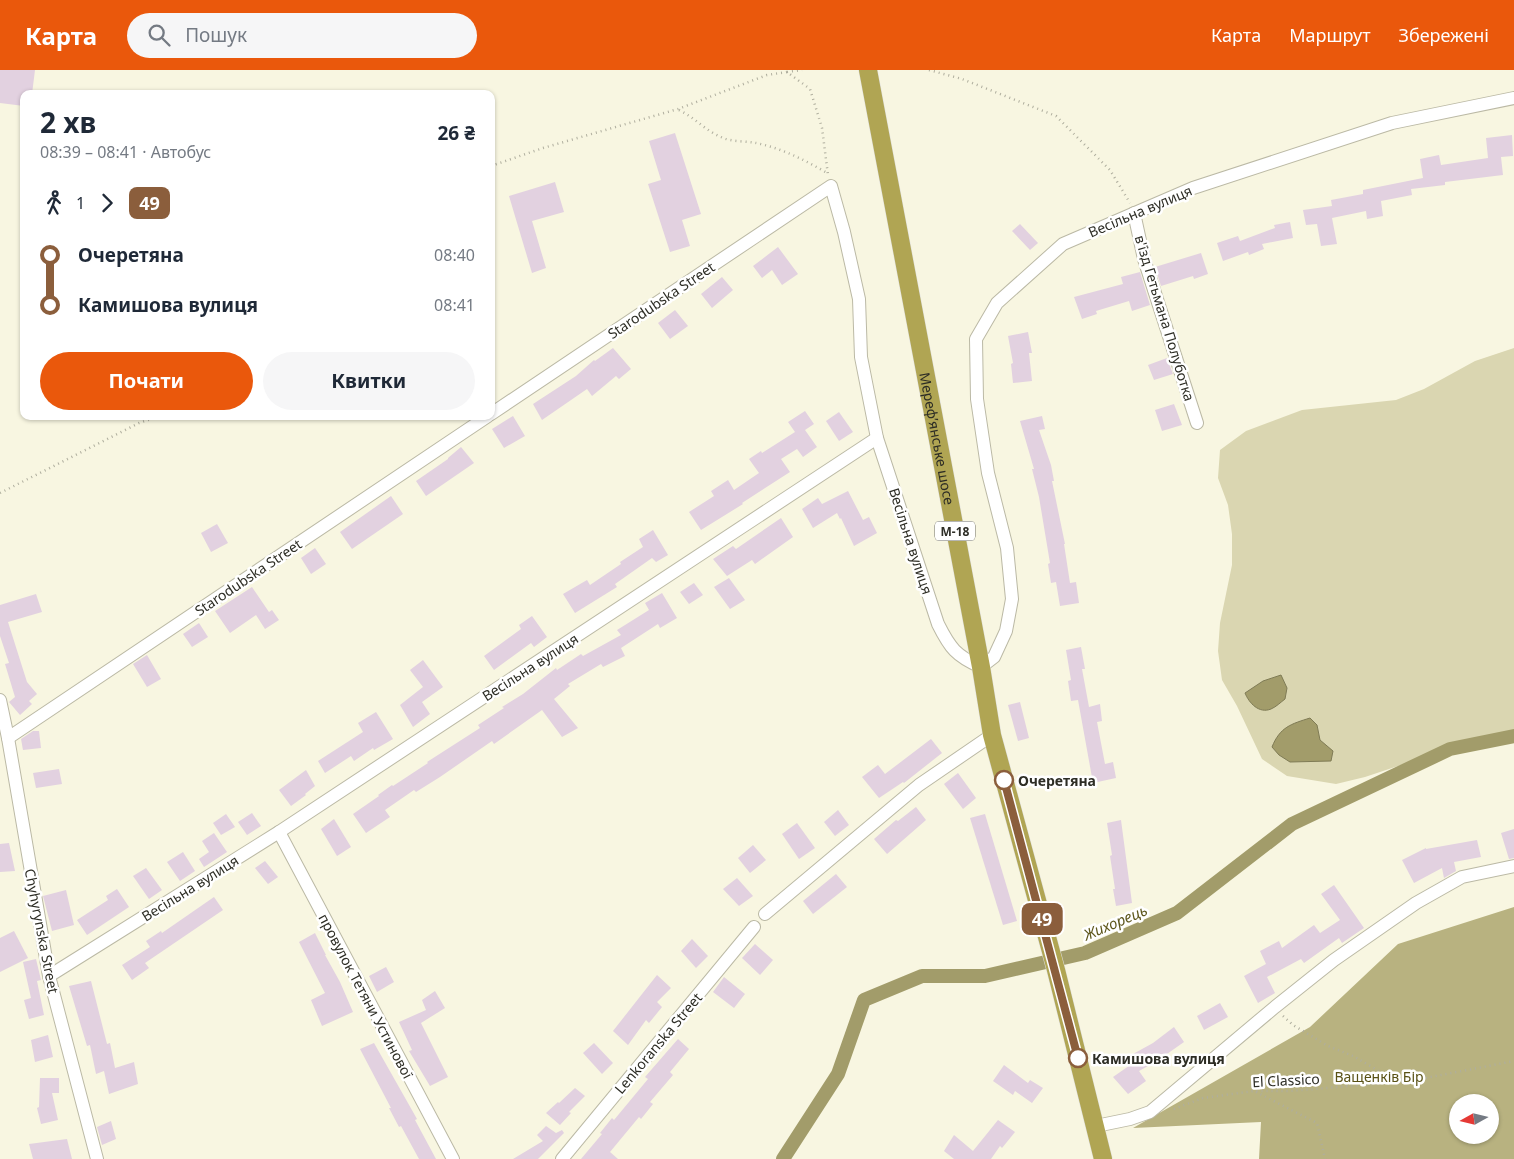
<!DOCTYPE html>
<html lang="uk">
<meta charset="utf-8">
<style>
:root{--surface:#fff;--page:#f6f6f7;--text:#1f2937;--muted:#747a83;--accent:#ea580c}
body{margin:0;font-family:"Noto Sans",sans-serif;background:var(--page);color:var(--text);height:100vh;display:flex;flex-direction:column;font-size:19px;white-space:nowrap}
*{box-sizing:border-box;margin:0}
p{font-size:16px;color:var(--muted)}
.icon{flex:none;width:28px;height:28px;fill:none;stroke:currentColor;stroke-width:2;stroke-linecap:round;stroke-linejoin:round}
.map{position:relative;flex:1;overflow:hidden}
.panel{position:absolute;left:20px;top:20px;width:475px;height:330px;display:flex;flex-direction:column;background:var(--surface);border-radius:10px;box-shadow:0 1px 4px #0004}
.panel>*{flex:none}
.badge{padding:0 10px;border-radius:8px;font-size:18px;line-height:32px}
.needle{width:32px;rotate:262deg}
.fabs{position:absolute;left:1449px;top:1024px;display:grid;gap:10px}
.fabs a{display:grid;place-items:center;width:50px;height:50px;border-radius:50%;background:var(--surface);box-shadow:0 1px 4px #0004;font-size:25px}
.map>.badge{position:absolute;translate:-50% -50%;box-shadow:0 0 0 2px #fff}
.legs{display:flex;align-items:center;gap:8px;height:55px;padding:0 20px;font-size:16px}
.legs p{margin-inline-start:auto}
.summary{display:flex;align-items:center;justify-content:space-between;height:85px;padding:0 20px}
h1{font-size:28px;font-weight:700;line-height:38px}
.action{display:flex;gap:10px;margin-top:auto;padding:10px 20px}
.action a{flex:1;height:58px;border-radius:30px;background:var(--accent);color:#fff;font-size:20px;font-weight:700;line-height:58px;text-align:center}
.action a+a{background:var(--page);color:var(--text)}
ul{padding:0 20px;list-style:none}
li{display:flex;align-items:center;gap:18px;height:50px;font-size:19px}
li i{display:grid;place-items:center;width:8px;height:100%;margin:0 6px;background:currentColor}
li i::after{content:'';width:12px;height:12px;margin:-6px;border:4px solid;border-radius:50%;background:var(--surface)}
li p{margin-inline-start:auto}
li:first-child i{background:linear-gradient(#0000 50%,currentColor 0)}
li:last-child i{background:linear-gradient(currentColor 50%,#0000 0)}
header{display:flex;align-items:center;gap:30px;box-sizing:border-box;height:70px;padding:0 25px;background:var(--accent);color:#fff}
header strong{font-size:24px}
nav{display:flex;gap:28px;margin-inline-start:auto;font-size:18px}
.search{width:350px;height:45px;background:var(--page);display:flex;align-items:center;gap:12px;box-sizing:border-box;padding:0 18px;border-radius:28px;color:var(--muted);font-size:19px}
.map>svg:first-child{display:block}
.green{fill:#dad6b1}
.forest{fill:#b8b280;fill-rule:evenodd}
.water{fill:#a29c6a;stroke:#7f7b55}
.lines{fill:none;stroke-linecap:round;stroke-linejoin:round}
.canal{stroke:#a29c6a;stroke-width:14}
.building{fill:#e2d1e0}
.minor-casing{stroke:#bbb9a5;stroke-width:14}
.highway-casing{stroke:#dddddc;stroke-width:19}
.path{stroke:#afae9e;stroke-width:2.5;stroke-dasharray:1 4;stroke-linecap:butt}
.minor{stroke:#fff;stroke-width:12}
.highway{stroke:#b0a553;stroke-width:18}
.line-1-casing{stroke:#fff;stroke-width:11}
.line-1{stroke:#8b5e3c;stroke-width:8}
.stop-1-dot{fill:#fff;stroke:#8b5e3c;stroke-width:2.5}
.labels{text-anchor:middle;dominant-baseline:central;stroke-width:5;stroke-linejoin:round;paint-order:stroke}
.shield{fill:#fff;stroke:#6c6c66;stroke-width:1}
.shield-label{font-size:12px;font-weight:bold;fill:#2d2d25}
.street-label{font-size:14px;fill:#2d2d25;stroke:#fff}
.stop-label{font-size:14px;font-weight:bold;fill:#2d2d25;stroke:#fff;text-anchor:start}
.park-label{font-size:14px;fill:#595115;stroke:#fff}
.water-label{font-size:15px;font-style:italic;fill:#5e571c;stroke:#fff}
</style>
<header>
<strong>Карта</strong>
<div class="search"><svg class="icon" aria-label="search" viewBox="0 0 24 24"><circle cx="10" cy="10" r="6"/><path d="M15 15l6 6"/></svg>Пошук</div>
<nav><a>Карта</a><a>Маршрут</a><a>Збережені</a></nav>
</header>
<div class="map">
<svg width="1514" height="1089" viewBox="0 0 1514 1089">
<rect width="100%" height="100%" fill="#f8f6e1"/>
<polygon class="green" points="1514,278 1514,666 1449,679 1365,707 1336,714 1287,706 1262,689 1237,636 1222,610 1218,581 1220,553 1232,495 1232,464 1228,435 1218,408 1220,380 1246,361 1302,340 1396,330 1424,319 1475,291"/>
<path class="forest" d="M1514,837V1089H1259L1261,1052L1133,1058L1310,957L1398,874ZM1458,1032H1490V1065H1458Z"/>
<g class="water">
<path d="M1281,605L1287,618L1285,629C1281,632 1276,637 1271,639C1259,644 1249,633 1245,623L1263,611Z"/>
<path d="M1310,648L1317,655L1320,670L1333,681L1331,691L1290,692L1279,685L1272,677C1280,657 1291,654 1310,648Z"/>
</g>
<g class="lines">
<polyline class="canal" points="783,1089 838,1004 864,930 922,906 985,906 1085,883 1177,843 1292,754 1450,679 1514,666"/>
</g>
<g class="building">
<polygon points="0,0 35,0 32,24 24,24 24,36 0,33"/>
<polygon points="675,63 701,144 682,150 690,176 670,182 648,114 661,110 649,71"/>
<polygon points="1512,65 1513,86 1501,87 1503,105 1445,112 1445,115 1411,119 1412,125 1381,131 1383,146 1367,149 1366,141 1332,148 1337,174 1321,176 1317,154 1306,155 1303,140 1332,136 1331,130 1363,124 1363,120 1423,108 1420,89 1439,85 1441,95 1488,88 1486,68"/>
<polygon points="555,112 564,142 532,151 546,198 532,203 509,126"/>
<polygon points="1290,152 1293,168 1262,174 1264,179 1249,185 1248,182 1223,191 1217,173 1238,166 1240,171 1275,158 1274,155"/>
<polygon points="1020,154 1038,173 1030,180 1012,161"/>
<polygon points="778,177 798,204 782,215 772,200 762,208 753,196"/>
<polygon points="1201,183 1208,204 1194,209 1193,206 1161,216 1155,197"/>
<polygon points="1140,202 1150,235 1132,241 1129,231 1096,241 1097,244 1082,249 1074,227 1123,214 1121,207"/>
<polygon points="722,207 733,220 712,238 701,224"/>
<polygon points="675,240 688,256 670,269 658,253"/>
<polygon points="1028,262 1032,283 1029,283 1032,311 1013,313 1011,294 1013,293 1008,266"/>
<polygon points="613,278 631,299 619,309 616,306 592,326 587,319 542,350 533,334 576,306 594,290 595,291"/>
<polygon points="1167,288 1173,304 1154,310 1148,295"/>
<polygon points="1174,334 1182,355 1162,361 1155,340"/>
<polygon points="805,341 814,354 805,360 817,377 803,387 797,379 781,389 790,402 742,433 743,434 701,460 689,442 714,426 711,421 728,410 734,420 759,403 749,389 761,381 762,383 795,362 788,352"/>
<polygon points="839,342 853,362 839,371 826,351"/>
<polygon points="513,346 525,366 504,378 492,359"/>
<polygon points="1042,346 1045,359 1039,360 1051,395 1054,411 1052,411 1065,474 1064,474 1070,513 1076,512 1079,533 1060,536 1056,512 1051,513 1048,494 1050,493 1039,427 1032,399 1034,399 1020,351"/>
<polygon points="461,377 474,393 426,426 416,411 448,389 448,388"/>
<polygon points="848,421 863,450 869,447 877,463 854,476 841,448 840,449 837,443 813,458 802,439 818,428 822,434"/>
<polygon points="391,426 403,444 352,479 340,462"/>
<polygon points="781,448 793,467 755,494 752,490 727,506 713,489 733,476 736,479"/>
<polygon points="217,454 228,473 211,482 201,463"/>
<polygon points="653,460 668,485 656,492 652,488 615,514 617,517 575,543 563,524 587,510 590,515 621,494 620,492 643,477 639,469"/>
<polygon points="315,478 326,494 311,504 301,488"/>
<polygon points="729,508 745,530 730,539 714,517"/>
<polygon points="694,513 703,525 689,534 680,522"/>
<polygon points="252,517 269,542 272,540 279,550 265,559 256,545 230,563 215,541"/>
<polygon points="662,523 677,548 660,558 658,554 621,578 625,586 603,597 601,594 568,614 570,616 554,629 578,658 562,667 542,640 494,674 492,671 440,707 416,722 414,720 385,740 390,747 366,763 353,744 379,726 378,725 392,715 393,716 428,693 427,692 480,658 478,655 504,638 502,637 523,624 556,598 557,600 581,584 583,586 621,565 617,560 649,540 645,533"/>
<polygon points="36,524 42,542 8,552 27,612 37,624 29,631 32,634 20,645 9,632 15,627 5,594 9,593 0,566 0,535"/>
<polygon points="532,546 547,567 534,577 531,573 494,600 484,586 521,559 519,555"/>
<polygon points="199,553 208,567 192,577 183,564"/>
<polygon points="1081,577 1085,599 1082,599 1089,637 1100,634 1102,651 1097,652 1105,694 1113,692 1116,708 1093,713 1078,630 1071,631 1068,611 1071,610 1066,580"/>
<polygon points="147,585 161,609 147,617 133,594"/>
<polygon points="423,590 443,617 422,632 430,644 413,657 400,635 423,617 410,600"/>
<polygon points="1020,632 1029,668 1018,671 1008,635"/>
<polygon points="376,642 393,669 374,680 373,678 354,691 351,686 325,703 318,691 363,662 358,653"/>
<polygon points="33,661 39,661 41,678 23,680 21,669"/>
<polygon points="931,669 942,683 904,713 903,712 879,728 862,707 878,695 885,704"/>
<polygon points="59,699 62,714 36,718 33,703"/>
<polygon points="306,700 315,716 305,724 306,725 291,736 279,720"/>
<polygon points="958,703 976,728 963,739 944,714"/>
<polygon points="916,737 926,750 887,784 874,769 896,750 898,751"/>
<polygon points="838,740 849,755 835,766 824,752"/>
<polygon points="252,743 261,756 247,765 238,752"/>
<polygon points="226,744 235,757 221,765 213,753"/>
<polygon points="985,744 1017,851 1003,855 970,748"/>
<polygon points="334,749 351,777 337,786 321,759"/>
<polygon points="1121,750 1132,833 1116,836 1113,819 1115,819 1110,786 1112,785 1107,753"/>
<polygon points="797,753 815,778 799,789 782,764"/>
<polygon points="1514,759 1514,788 1509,789 1501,763"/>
<polygon points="214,763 227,782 204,797 199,789 209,782 202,771"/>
<polygon points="1477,770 1481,787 1454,792 1456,801 1444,808 1442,798 1414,813 1402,790 1426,778 1426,779"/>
<polygon points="9,773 15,801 0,802 0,774"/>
<polygon points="753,775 766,790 750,803 738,788"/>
<polygon points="183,782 195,801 180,811 167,792"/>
<polygon points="265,791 278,807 268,814 255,798"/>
<polygon points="146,798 162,820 149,829 133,806"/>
<polygon points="836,804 847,817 813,844 803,831"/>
<polygon points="737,808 753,826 739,836 723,819"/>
<polygon points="1334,815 1364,858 1342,873 1339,868 1304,893 1301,889 1267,907 1275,923 1258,933 1244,906 1266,894 1260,881 1279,871 1282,878 1314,855 1320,863 1340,850 1321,824"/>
<polygon points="117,819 129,837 87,865 77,850 108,830 106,826"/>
<polygon points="66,820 74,855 52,861 43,826"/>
<polygon points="214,827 223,840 145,893 149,898 132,910 122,895 150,877 146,871 161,861 162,863"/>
<polygon points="14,861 28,888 0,902 0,868"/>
<polygon points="315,863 326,885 325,885 340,912 353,942 322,956 311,930 325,923 299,872"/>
<polygon points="692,869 708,886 696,898 681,881"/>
<polygon points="755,874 773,890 760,905 742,888"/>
<polygon points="36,889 41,910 37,911 44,945 29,949 24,930 31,928 23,892"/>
<polygon points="386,897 394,912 377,922 369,906"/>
<polygon points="657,905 671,918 657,932 662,937 649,953 646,950 628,975 613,961"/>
<polygon points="724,907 745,924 734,938 713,922"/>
<polygon points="91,911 107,974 110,973 115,998 134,992 138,1014 109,1024 104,1001 96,1004 90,975 87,976 69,916"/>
<polygon points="435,921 445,938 421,953 448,1007 430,1016 409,981 412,980 399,952 426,940 422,930"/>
<polygon points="1220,933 1228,947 1204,960 1197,946"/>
<polygon points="1174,957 1184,972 1157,991 1139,1001 1146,1011 1128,1024 1113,1007 1136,991 1133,984 1153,973"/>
<polygon points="48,965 53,987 35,992 31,970"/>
<polygon points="678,969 689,979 670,1002 673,1005 650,1032 653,1034 641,1049 639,1047 610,1082 618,1089 581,1089 602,1064 600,1063 612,1048 614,1050 648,1009 645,1007"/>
<polygon points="374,973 417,1049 415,1050 436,1089 419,1089 401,1056 399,1057 389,1038 391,1038 360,979"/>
<polygon points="594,973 613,993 602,1004 583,983"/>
<polygon points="1004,995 1028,1013 1030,1010 1043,1018 1032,1033 1015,1021 1013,1025 993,1011"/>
<polygon points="40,1008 59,1008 59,1023 52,1023 58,1050 41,1054 37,1038 39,1037"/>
<polygon points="575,1018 585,1026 569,1042 571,1043 560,1055 546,1043 558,1032 559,1033"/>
<polygon points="998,1050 1015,1062 1002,1078 1000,1076 991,1089 954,1089 944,1081 954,1065 973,1081"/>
<polygon points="111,1051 116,1069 102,1075 97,1057"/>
<polygon points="546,1056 556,1063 562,1060 564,1063 538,1089 513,1089 543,1071 537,1065"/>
<polygon points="67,1069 72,1089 33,1089 29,1074"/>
</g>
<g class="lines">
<defs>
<g id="minor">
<polyline points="1134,143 1144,189 1197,353"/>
<path d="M491,344L831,116L844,162L859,229L861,287L877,368L938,554C950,578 956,586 981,597L994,587L1006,561L1012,529L1007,478L988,403L977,329L976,269L997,233L1063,174L1193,118L1392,53L1514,28"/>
<polyline points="0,630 8,668 49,906 97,1089"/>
<polyline points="8,668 488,346"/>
<polyline points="279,762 453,1089"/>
<polyline points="765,844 919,715 992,665"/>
<polyline points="49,906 279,762 877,368"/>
<polyline points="1096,1056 1130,1049 1150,1042 1275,937 1334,890 1416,833 1462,807 1514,796"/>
<polyline points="562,1089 754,857"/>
</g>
<g id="highway">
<path id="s1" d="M868,0L981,597L992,665L1056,900L1103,1089"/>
</g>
</defs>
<use href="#minor" class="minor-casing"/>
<use href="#highway" class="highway-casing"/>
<g class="path">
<polyline points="929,0 962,9 1056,46 1110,100 1130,133"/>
<polyline points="787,2 802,0"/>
<path d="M679,40C694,47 706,61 721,67C731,72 745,71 756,73C781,78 805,90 827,103"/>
<polyline points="491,96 543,78 678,39 767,5 787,2 810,19 822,58 828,105"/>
<polyline points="0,423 139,353 160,346"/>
<polyline points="1283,946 1293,955 1328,976 1353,986 1384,1004 1406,1010"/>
<polyline points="1256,1022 1317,1053 1325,1089"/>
<polyline points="1174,1039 1203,1028 1254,1021 1290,1021 1410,1011 1514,991"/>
</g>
<use href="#minor" class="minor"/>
<use href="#highway" class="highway"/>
</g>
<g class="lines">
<defs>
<polyline id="line-1" points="1004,710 1078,988"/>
</defs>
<use href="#line-1" class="line-1-casing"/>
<use href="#line-1" class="line-1"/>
</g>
<g class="stop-1-dot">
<circle cx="1004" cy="710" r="9"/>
<circle cx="1078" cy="988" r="9"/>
</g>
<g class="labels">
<rect class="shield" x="935" y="451.5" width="40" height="19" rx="4"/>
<g class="shield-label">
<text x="955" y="461">М-18</text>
</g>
<g class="street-label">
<text transform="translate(1140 141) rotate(-23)">Весільна вулиця</text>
<text transform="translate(661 230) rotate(-34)">Starodubska Street</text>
<text transform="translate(1165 248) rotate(73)">в'їзд Гетьмана Полуботка</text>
<text stroke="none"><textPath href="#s1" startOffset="375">Мереф’янське шосе</textPath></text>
<text transform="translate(911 471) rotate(72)">Весільна вулиця</text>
<text transform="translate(248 507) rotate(-34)">Starodubska Street</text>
<text transform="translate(530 597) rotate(-33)">Весільна вулиця</text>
<text transform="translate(190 818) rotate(-32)">Весільна вулиця</text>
<text transform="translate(42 861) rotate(79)">Chyhyrynska Street</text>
<text transform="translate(366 926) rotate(62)">провулок Тетяни Устинової</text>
<text transform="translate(658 973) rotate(-50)">Lenkoranska Street</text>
<text transform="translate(1286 1010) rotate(-3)">El Classico</text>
</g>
<g class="stop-label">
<text x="1018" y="710">Очеретяна</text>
<text x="1092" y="988">Камишова вулиця</text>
</g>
<g class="park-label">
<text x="1379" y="1006">Ващенків Бір</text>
</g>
<g class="water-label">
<text transform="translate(1115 852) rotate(-23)">Жихорець</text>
</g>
</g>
</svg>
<div class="fabs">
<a><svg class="needle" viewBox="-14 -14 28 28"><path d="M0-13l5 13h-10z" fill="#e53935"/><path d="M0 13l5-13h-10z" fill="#747a83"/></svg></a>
</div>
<b class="badge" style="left:1042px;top:849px;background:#8b5e3c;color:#fff">49</b>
<section class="panel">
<div class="summary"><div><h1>2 хв</h1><p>08:39 – 08:41 · Автобус</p></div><b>26 ₴</b></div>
<div class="legs"><svg class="icon" aria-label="walk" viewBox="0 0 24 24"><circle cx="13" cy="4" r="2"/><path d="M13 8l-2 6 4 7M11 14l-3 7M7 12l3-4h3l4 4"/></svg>1<svg class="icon" aria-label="forward" viewBox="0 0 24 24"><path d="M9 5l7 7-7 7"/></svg><b class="badge" style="background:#8b5e3c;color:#fff">49</b></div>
<ul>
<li><i style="color:#8b5e3c"></i><b>Очеретяна</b><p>08:40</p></li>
<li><i style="color:#8b5e3c"></i><b>Камишова вулиця</b><p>08:41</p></li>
</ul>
<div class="action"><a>Почати</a><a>Квитки</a></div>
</section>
</div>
